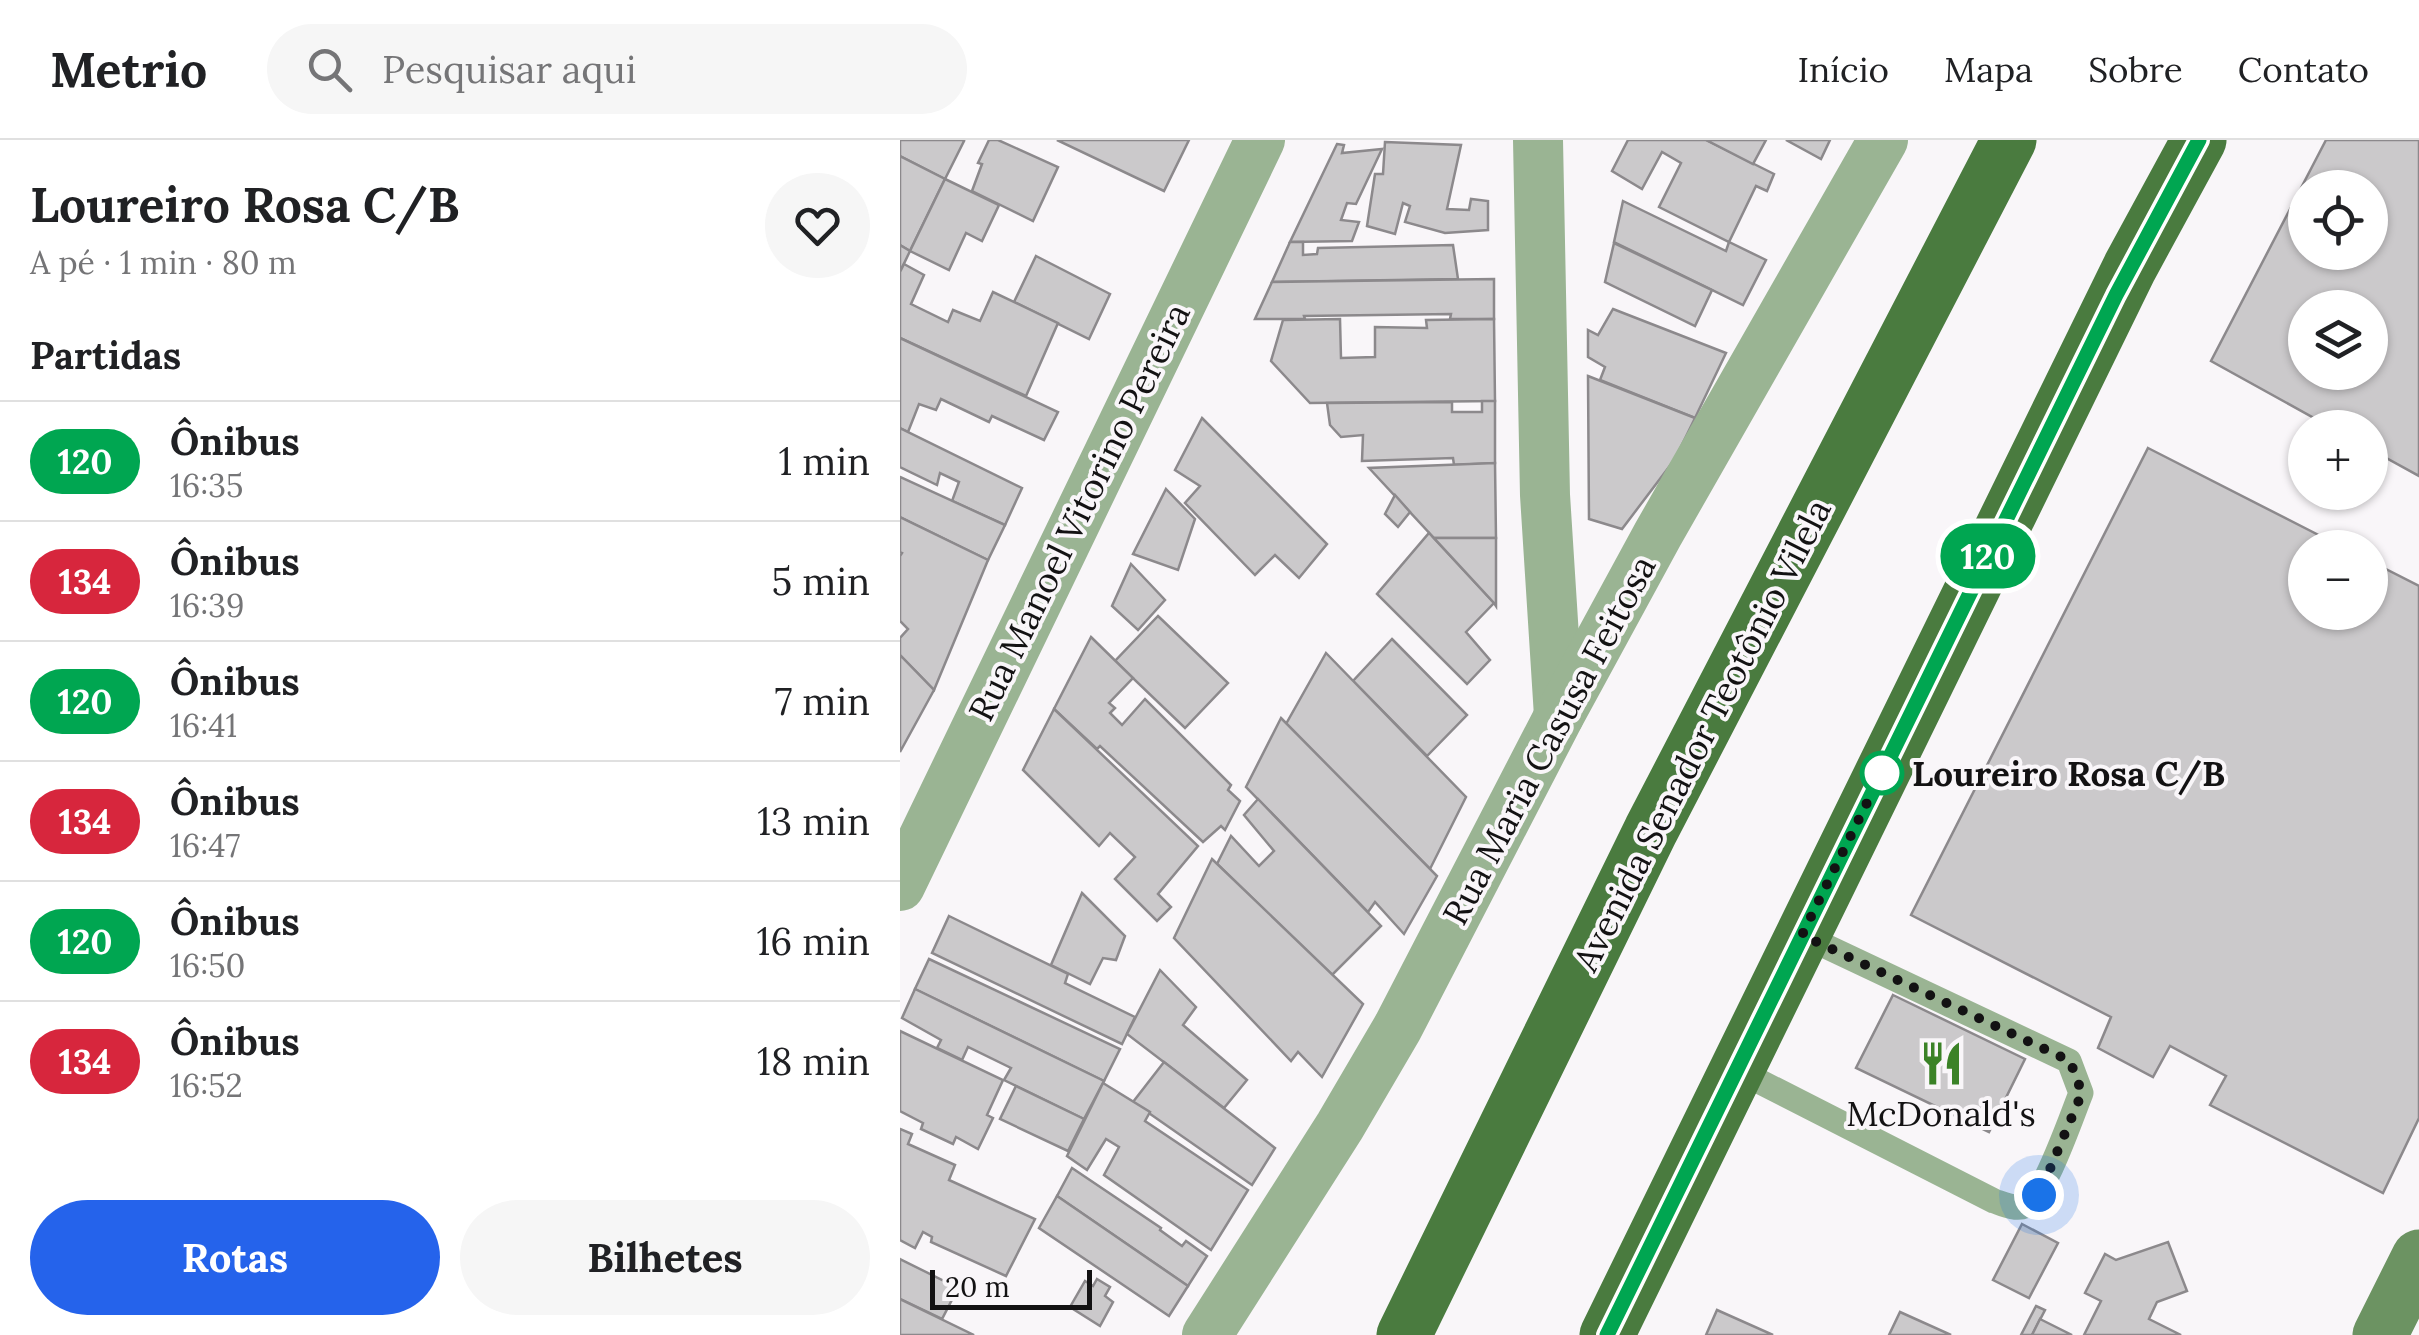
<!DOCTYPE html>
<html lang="pt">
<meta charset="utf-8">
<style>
:root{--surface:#fff;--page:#f6f6f6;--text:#202124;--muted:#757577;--line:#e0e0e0;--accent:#2563eb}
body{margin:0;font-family:Lora,serif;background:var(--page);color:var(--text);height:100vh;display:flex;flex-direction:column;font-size:38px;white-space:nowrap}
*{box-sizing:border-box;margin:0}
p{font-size:32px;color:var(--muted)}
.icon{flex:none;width:55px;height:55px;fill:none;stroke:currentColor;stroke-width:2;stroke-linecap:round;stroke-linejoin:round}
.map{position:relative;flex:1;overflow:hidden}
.sheet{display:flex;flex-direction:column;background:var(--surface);width:900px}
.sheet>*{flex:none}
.badge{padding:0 20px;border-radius:32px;font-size:35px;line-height:65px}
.fabs{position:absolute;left:1388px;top:30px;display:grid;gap:20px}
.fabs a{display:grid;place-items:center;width:100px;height:100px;border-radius:50%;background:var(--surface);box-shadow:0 2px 8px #0004;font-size:50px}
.scale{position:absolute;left:30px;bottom:25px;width:162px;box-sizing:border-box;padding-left:10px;border:5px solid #131213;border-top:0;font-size:28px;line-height:35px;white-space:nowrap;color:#131213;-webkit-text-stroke:8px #f9f6f9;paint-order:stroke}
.you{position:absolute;width:50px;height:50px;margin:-25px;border:8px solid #fff;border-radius:50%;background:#1a73e8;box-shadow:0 0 0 15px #1a73e833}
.map>.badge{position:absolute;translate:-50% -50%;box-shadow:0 0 0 5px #fff}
h2{padding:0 30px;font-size:38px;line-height:90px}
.round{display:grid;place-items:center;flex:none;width:105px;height:105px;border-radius:52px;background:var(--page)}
.headline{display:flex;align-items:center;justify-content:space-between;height:170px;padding:0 30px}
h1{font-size:48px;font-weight:800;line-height:75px}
.cta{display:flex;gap:20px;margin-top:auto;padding:20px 30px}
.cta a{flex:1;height:115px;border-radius:60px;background:var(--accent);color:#fff;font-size:40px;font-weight:800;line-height:115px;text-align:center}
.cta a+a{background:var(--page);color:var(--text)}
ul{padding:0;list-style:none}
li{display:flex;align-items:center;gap:30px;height:120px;padding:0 30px;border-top:2px solid var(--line)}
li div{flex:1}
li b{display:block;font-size:38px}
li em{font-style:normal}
li .badge{min-width:110px;font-weight:700;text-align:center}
header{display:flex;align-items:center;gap:60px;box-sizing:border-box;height:140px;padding:0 50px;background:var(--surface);border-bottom:2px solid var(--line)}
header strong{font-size:48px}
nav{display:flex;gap:55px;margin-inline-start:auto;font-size:35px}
.search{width:700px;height:90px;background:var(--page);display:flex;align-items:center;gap:25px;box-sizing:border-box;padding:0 35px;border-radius:55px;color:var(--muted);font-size:38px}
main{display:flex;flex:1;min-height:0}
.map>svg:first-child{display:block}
.building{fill:#cbc9cb;stroke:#8c898c;stroke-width:2.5;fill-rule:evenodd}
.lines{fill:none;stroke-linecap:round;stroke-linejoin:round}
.lane{stroke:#9ab493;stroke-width:25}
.street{stroke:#9ab493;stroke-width:50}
.secondary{stroke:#6c9362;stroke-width:55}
.primary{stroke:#4a7b3f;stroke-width:55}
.line-casing{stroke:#fff;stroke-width:22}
.line{stroke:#00a651;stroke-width:15}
.walk{stroke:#131213;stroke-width:10;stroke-dasharray:0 18}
.stop-dot{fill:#fff;stroke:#00a651;stroke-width:5}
.labels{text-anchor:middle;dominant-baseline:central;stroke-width:8;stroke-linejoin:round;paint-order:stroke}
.street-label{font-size:35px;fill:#131213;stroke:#f9f6f9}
.stop-label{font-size:35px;font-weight:bold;fill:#131213;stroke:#f9f6f9;text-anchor:start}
.poi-label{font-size:35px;fill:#131213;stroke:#f9f6f9}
</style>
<header>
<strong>Metrio</strong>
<div class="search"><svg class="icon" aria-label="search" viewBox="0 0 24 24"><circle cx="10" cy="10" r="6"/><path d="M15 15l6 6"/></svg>Pesquisar aqui</div>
<nav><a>Início</a><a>Mapa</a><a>Sobre</a><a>Contato</a></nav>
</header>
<main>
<section class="sheet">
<div class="headline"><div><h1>Loureiro Rosa C/B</h1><p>A pé · 1 min · 80 m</p></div><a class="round"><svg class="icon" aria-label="heart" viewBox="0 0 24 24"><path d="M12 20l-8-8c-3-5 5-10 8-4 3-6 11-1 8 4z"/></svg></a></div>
<h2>Partidas</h2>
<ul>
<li><span class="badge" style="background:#00a651;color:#fff">120</span><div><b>Ônibus</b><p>16:35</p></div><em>1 min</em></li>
<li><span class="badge" style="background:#d7263d;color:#fff">134</span><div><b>Ônibus</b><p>16:39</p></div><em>5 min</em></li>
<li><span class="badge" style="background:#00a651;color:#fff">120</span><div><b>Ônibus</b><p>16:41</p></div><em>7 min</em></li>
<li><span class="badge" style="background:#d7263d;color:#fff">134</span><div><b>Ônibus</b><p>16:47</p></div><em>13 min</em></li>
<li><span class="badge" style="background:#00a651;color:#fff">120</span><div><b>Ônibus</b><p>16:50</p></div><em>16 min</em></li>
<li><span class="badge" style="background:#d7263d;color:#fff">134</span><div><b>Ônibus</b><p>16:52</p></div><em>18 min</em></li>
</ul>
<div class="cta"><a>Rotas</a><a>Bilhetes</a></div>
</section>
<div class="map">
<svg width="1519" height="1195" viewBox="0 0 1519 1195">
<rect width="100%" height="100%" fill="#f9f6f9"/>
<g class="building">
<polygon points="0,0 62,0 64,1 45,39 0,16"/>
<polygon points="89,0 98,0 158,27 133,81 72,51 82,24 78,23"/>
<polygon points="157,0 289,0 264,51"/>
<polygon points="728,0 806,0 874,34 867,51 856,46 829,102 759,67 781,23 762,12 742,49 712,31"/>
<polygon points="806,0 866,0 853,24"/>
<polygon points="886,0 930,0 921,19"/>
<path d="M1426,0H1519V336L1470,309V288H1432L1311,221ZM1405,48H1470V112H1405ZM1405,168H1470V232H1405Z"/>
<polygon points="485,2 561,5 547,69 569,70 571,59 588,61 588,90 545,93 505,82 510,66 503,63 495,94 467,86 475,34 483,34"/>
<polygon points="437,4 444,5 442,13 482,9 456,64 447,63 441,80 459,82 452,101 390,102"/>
<polygon points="0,16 45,39 10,111 0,105"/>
<polygon points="45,39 99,65 82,101 66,93 49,130 10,111"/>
<polygon points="723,61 826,111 829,102 866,120 843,165 714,102"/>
<polygon points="390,102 403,102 403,115 417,114 418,108 553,105 558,139 372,142"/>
<polygon points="714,103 812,150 795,186 705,142"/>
<polygon points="0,105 10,111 0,132"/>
<polygon points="136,116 210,154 189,199 114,162"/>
<polygon points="4,124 24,135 11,164 48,182 53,170 80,181 93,152 158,183 126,256 0,198 0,132"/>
<polygon points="594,139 594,179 550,179 551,174 404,176 405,179 355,179 372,142"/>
<polygon points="713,169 826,213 795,278 700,240 705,227 688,217 688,190 698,195"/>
<polygon points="440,179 441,218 475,217 475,187 527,188 526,180 594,179 595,261 410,263 371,221 383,180"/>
<polygon points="0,198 158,272 144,300 92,276 89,282 41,259 36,270 19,264 8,292 0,288"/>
<polygon points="688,236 795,278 775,319 722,389 689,379"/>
<polygon points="582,261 595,261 595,323 554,325 553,318 462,321 463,295 441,297 430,285 427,263 552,262 552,272 582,272"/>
<polygon points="302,278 427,404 399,438 375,415 355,435 285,363 300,346 275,330"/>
<polygon points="0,288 122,348 105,385 52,361 59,342 40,333 37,345 0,327"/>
<polygon points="1248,308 1444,408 1405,408 1405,472 1470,472 1470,421 1519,446 1519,978 1483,1053 1310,965 1326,936 1270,906 1253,937 1198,908 1211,877 1011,775"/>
<polygon points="595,323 596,398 534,398 469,328"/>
<polygon points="0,337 105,385 88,420 0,377"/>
<polygon points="266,349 295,379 278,430 233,414"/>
<polygon points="495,355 510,372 498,387 485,374"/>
<polygon points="0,377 88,420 34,550 0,515 0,498 8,489 0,481 0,416 2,413 0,412"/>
<polygon points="529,393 594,463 566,492 590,520 567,544 477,454"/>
<polygon points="534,398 596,398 596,466 594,463"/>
<polygon points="231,424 265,460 238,490 212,466"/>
<polygon points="258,476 328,543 285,588 215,521"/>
<polygon points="191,497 233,538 209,563 215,568 210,573 222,585 245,559 331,645 328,650 340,661 325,690 321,686 303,702 200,606 197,609 154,569"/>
<polygon points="492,499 567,575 527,616 453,541"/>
<polygon points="426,513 566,657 530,729 386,584"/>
<polygon points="0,515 34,550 0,612"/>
<polygon points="154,569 298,706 258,754 271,767 257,781 215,739 235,717 210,693 199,706 123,630"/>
<polygon points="381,578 537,736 504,794 475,762 468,772 346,647"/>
<polygon points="358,659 481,786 432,835 317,724 331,696 359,726 374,711 344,675"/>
<polygon points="312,719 463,864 422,937 398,912 391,921 274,798"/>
<polygon points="182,753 225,796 216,820 203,818 190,844 151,825"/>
<polygon points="49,776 168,834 165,843 235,877 222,904 32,813"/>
<polygon points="29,819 220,909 204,941 15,849"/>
<polygon points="260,830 296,867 283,885 347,940 324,968 227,894"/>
<polygon points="15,849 204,941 184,979 104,940 111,928 68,907 62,920 37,908 41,900 2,878"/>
<polygon points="993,855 1125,919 1089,992 956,928"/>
<polygon points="0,891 103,940 87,975 93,978 78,1009 56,997 53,1004 21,989 23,983 0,971"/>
<polygon points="264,922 375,1008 352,1045 233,962"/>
<polygon points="203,943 250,972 245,981 348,1050 311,1110 204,1035 219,1007 206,999 187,1030 167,1016"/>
<polygon points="116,946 184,979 168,1011 100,979"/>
<polygon points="0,989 12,994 8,1004 55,1025 49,1040 135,1079 106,1136 31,1102 32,1097 23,1092 15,1108 0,1100"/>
<polygon points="172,1028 261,1088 260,1090 282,1106 286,1101 307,1116 288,1146 157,1056"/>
<polygon points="157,1056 288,1146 269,1176 139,1088"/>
<polygon points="1122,1084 1158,1103 1129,1158 1093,1140"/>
<polygon points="1268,1102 1287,1151 1257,1162 1249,1179 1281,1195 1184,1195 1201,1161 1185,1153 1205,1114 1216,1120"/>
<polygon points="0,1119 58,1148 42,1179 0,1159"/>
<polygon points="197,1139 210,1147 205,1156 213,1162 200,1186 170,1167 185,1141 193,1146"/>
<polygon points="0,1159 74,1195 0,1195"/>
<polygon points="1136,1166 1145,1170 1132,1195 1121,1195"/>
<polygon points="817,1170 873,1195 806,1195"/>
<polygon points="1000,1172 1051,1195 989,1195"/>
<polygon points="1140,1179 1172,1195 1132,1195"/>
</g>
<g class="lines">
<path class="lane" d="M837,930L1094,1061C1103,1064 1116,1070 1125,1066C1144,1058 1172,975 1181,953L1169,921L902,795"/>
<g class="street">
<polyline points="638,0 645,355 659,576"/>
<polyline points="0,746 360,0"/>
<polyline points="307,1195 440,986 498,887 659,576 758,394 983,0"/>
</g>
<polyline class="secondary" points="1480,1195 1519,1117"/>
<g class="primary">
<polyline points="504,1195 751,690 1109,0"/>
<polyline points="707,1195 1230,127 1299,0"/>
</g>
</g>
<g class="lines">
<defs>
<polyline id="line" points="707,1195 1216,155 1299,0"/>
</defs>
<use href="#line" class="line-casing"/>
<use href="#line" class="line"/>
<polyline class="walk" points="982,633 986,624 902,795 1170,921 1182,953 1139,1055"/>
</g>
<defs>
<symbol id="restaurant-bare" viewBox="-9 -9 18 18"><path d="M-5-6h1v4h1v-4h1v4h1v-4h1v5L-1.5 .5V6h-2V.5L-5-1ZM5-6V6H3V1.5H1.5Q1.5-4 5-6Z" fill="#3b8227" stroke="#f9f6f9" stroke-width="2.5" paint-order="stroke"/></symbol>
</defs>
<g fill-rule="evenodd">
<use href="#restaurant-bare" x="1010" y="892" width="63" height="63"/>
</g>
<circle class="stop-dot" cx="982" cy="633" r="20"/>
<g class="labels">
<g class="street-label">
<text transform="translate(179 372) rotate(-64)">Rua Manoel Vitorino Pereira</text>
<text transform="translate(802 595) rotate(-63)">Avenida Senador Teotônio Vilela</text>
<text transform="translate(649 600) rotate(-62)">Rua Maria Casusa Feitosa</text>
</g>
<g class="stop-label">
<text x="1012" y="633">Loureiro Rosa C/B</text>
</g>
<g class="poi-label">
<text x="1041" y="973">McDonald's</text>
</g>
</g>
</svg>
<div class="fabs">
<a><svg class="icon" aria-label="locate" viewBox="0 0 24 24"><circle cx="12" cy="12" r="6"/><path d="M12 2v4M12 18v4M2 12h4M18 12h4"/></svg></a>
<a><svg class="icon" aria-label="layers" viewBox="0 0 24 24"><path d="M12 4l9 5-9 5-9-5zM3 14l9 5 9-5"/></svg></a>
<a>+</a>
<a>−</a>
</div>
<div class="scale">20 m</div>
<div class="you" style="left:1139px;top:1055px"></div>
<b class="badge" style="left:1088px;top:416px;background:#00a651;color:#fff">120</b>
</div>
</main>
